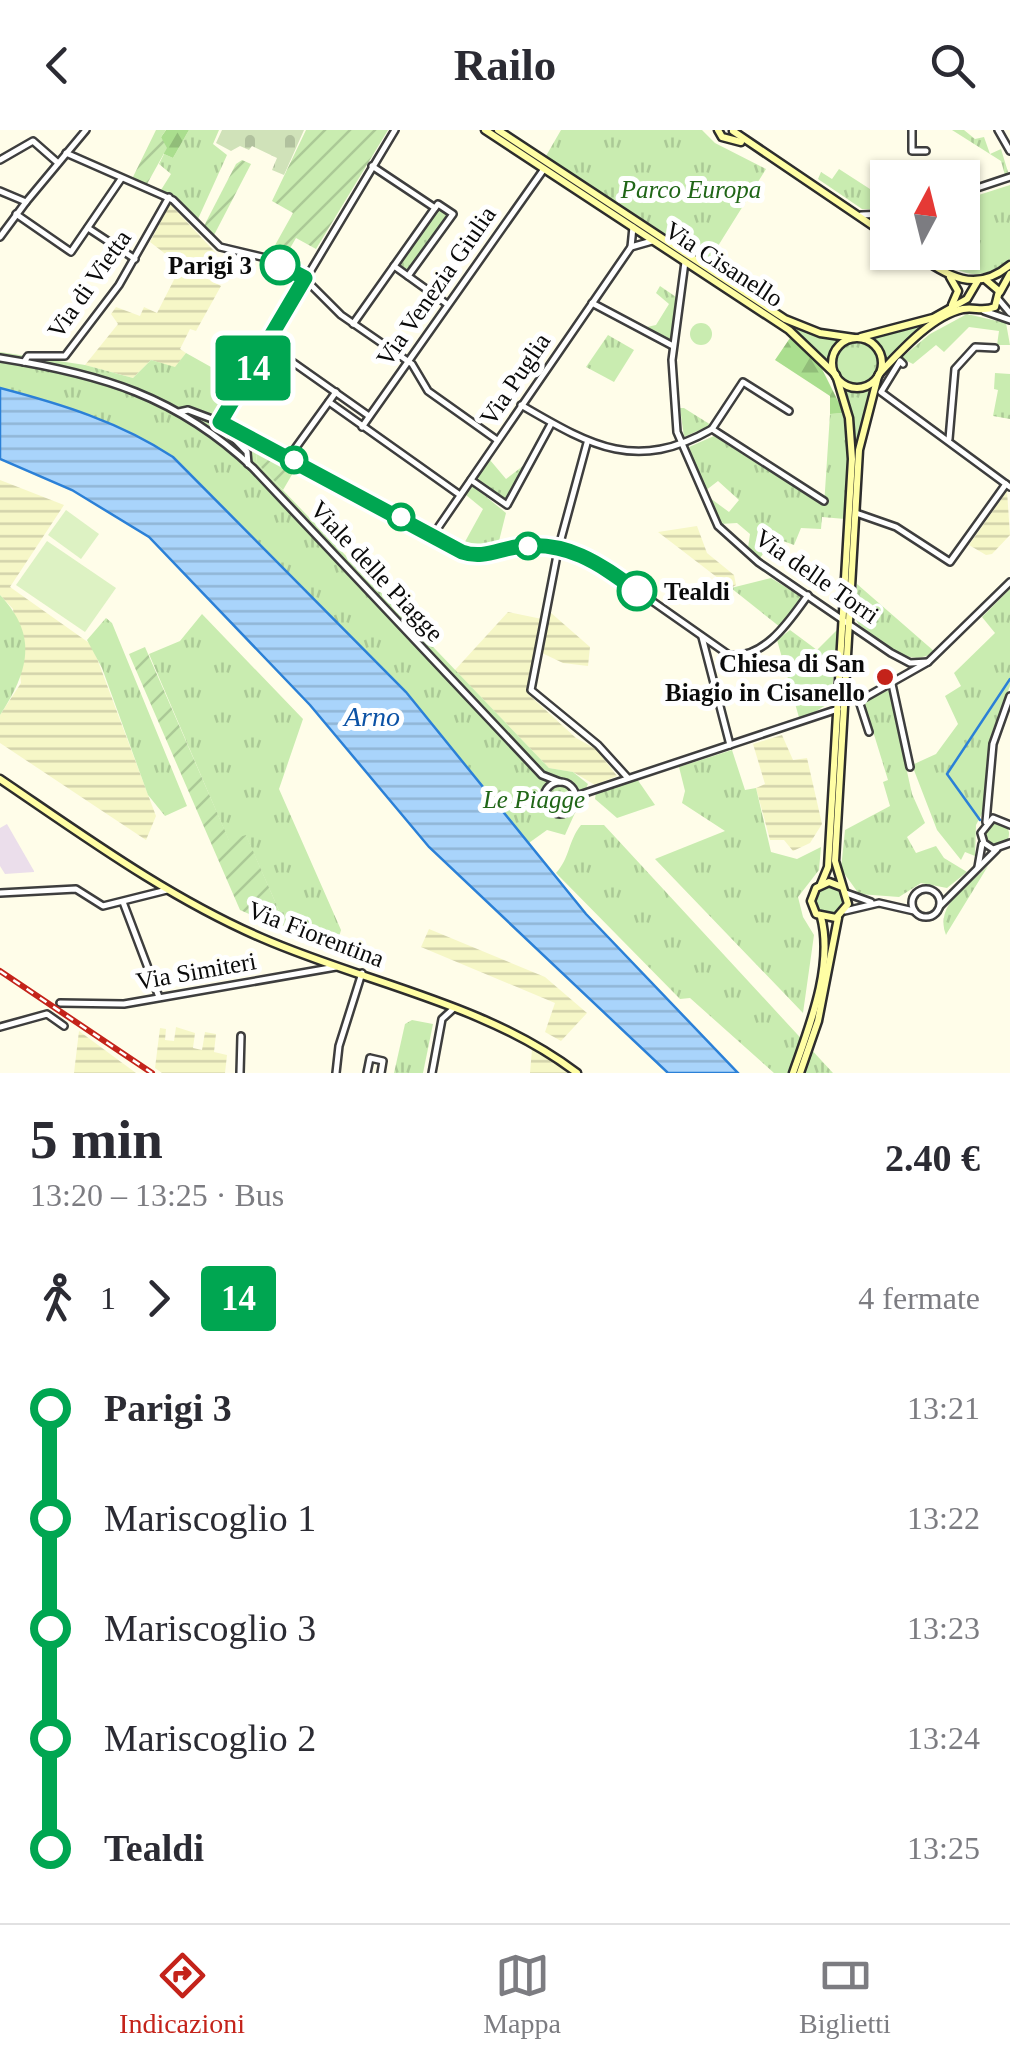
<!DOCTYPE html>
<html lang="it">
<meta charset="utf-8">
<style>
:root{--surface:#fff;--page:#f7f7f7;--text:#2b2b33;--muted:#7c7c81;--line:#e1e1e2;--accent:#c4231a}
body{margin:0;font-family:"Times New Roman",serif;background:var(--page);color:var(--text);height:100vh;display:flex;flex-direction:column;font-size:38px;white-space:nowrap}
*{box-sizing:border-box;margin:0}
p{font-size:32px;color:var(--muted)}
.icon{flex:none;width:55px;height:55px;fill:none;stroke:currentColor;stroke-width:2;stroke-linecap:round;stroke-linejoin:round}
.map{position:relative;height:943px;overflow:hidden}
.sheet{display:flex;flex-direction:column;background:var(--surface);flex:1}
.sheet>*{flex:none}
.badge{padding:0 20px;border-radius:8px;font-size:35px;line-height:65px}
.needle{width:65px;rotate:7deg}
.buttons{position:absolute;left:870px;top:30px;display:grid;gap:20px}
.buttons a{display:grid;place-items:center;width:110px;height:110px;border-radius:0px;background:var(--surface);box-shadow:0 2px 8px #0004;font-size:50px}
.map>.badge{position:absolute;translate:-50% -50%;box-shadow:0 0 0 5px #fff}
.legs{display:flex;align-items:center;gap:15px;height:110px;padding:0 30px;font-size:32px}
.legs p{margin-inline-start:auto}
.summary{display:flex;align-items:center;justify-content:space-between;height:170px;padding:0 30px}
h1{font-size:55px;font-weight:600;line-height:75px}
ul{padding:0 30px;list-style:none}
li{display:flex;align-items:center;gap:35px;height:110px;font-size:38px}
li i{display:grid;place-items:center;width:15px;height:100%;margin:0 12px;background:currentColor}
li i::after{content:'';width:25px;height:25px;margin:-12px;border:8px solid;border-radius:50%;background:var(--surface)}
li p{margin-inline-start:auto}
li:first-child i{background:linear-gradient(#0000 50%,currentColor 0)}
li:last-child i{background:linear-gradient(currentColor 50%,#0000 0)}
header{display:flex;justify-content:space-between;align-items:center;height:130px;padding:0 30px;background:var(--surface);font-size:45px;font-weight:600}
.tab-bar{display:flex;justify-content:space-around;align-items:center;height:140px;border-top:2px solid var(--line);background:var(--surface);font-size:28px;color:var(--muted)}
.tab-bar a{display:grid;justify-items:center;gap:5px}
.tab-bar .selected{color:var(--accent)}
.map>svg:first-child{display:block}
.industrial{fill:#ebdeeb}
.farmland{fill:url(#farmland-rules)}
.grass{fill:url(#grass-tufts)}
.forest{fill:url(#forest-firs)}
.cemetery{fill:url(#cemetery-stones)}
.garden{fill:url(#garden-furrows)}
.pitch{fill:#ddf2c3}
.water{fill:url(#water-rules);stroke:#2b80d7;stroke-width:2.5}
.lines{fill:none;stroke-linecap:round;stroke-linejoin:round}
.stream{stroke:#2b80d7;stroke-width:2.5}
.street-casing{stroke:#3e3e3e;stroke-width:10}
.secondary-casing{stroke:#2d2d2d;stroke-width:11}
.street{stroke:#fff;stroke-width:5}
.secondary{stroke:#fffea4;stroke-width:6}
.rail-casing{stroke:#c4231a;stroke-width:6}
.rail{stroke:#fff;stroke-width:2.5;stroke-dasharray:8;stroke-linecap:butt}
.line-1-casing{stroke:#fff;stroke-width:22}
.line-1{stroke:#00a651;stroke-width:15}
.stop-1-dot{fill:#fff;stroke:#00a651;stroke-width:5}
.poi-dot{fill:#c4231a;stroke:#fff;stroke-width:4}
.labels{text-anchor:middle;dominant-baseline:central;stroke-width:10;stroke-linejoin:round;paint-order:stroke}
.park-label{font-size:25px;font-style:italic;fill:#206617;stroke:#fff}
.street-label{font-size:25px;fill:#0b0b0b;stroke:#fff}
.stop-label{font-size:25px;font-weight:bold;fill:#0b0b0b;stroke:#fff;text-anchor:end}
.poi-label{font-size:25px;font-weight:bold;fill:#0b0b0b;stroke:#fff;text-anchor:end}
.water-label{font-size:28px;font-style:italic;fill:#0c52a5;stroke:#fff}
</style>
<header><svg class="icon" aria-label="back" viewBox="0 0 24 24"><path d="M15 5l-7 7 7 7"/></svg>Railo<svg class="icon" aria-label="search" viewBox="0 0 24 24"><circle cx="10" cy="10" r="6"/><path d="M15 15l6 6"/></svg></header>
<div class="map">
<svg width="1010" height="943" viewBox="0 0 1010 943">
<defs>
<pattern id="farmland-rules" width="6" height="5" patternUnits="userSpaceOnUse" patternTransform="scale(2.5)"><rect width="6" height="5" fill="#f6f7c7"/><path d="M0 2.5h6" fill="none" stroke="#d2d2aa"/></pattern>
<pattern id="grass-tufts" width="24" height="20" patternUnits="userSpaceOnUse" patternTransform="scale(2.5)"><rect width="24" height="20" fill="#c9ecb0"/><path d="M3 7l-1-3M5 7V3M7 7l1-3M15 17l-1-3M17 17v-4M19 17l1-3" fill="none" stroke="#abc996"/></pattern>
<pattern id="forest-firs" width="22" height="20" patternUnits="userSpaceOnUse" patternTransform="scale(2.5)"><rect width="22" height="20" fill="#aade8e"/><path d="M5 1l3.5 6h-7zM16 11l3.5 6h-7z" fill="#91bd79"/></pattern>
<pattern id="cemetery-stones" width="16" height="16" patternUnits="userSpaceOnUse" patternTransform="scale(2.5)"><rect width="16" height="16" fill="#d0e2b9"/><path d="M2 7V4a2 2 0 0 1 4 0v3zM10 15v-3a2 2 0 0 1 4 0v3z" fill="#b1c19e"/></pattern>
<pattern id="garden-furrows" width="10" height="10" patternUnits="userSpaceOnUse" patternTransform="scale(2.5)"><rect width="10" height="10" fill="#c9ecb0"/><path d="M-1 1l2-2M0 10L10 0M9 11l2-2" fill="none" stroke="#abc996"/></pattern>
<pattern id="water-rules" width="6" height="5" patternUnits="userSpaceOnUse" patternTransform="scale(2.5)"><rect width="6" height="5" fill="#a9d4fb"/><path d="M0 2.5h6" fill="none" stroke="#90b5d6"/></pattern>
</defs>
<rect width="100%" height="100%" fill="#fffde9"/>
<polygon class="industrial" points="7,694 34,741 34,742 5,744 0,736 0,698"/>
<g class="farmland">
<polygon points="170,74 215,122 202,146 221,156 196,201 190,199 180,219 186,223 175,238 151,230 133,248 85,235 118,194 111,184 116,177 140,186 144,177 157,183 181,136 150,112"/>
<polygon points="0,350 64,375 10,457 92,515 156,686 146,710 0,613 0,585 21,553 13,479 0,465"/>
<polygon points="1007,361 1010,405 992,424 986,425 969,415"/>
<polygon points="697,396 707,423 734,445 736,455 731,458 658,402"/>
<polygon points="508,482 542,489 527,563 576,608 596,619 617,646 595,655 573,642 549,638 455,540"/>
<polygon points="550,482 590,517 588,536 563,533 542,523"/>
<polygon points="782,605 793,630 807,628 822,694 810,713 793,721 784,710 770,710 756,658 765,654 753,614"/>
<polygon points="429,799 545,847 587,883 561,911 545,902 555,873 421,817"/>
<polygon points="176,897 195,903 193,918 202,920 205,902 216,904 214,922 227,925 225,943 162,943 155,938 160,898 166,899 165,910 174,911"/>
<polygon points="79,901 136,943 74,943"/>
<polygon points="532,919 551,930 568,943 530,943"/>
</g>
<g class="grass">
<polygon points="189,0 219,0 213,14 227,25 198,89 161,60 171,44 159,34 164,24 173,28"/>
<polygon points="561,0 702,0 715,13 766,39 708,132 546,26"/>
<polygon points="952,0 964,0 975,9 984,7 990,24 1001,19 1008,42 1005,45 1001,31"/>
<polygon points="839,39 887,70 887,80 862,79 818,49 821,42 832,49"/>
<path d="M1010,55V129C976,155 963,144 930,123L962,122L963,70Z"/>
<polygon points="439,78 448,85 408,142 399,135"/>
<polygon points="660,156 676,167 671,210 647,197 656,195 669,174 656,163"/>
<polygon points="967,184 1006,193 1010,215 997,215 999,201 969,197 944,222 936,215 913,234 901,228 930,204"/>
<polygon points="939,188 886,233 883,221 872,208"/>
<polygon points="785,192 840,210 825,231"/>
<circle cx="701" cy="204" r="11"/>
<polygon points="608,205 634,220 614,252 586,237"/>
<circle cx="857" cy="233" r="20"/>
<path d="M0,222L85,235L133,248L151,230L175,237L186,223L236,251L220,280L211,284L213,293L255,314L257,333L549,638L573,642L588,654L565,705L547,700L526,715L406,562L173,327C120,293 61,274 0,258Z"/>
<polygon points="995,243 1010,244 1010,289 993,286 998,260 994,259"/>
<polygon points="844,260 870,260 857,310 847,481 854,325"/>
<polygon points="680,278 684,278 711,295 684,307"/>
<polygon points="844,283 848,311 845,389 822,387 821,399 801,398 794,415 775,408 760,428 748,418 750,404 737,393 720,394 710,368 729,382 739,370 718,351 705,361 689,317 714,306 824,376 830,284"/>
<polygon points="490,330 506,349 528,332 506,371 476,350"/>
<polygon points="473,356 506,383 497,419 476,424 461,419 483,379 466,365"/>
<polygon points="771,448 802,467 780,497 731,458"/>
<path d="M857,454L935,522C907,540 881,511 859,495L855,488Z"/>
<polygon points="1010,459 1010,556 991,605 985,678 976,695 975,726 965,722 961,730 937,700 912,635 936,624 958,594 945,566 961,556 954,543 995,503 982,487"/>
<path d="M0,465C39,506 28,542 0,585Z"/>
<polygon points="202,484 303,589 279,659 341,800 336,817 288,801 246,706 229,711 149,524 180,511"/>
<polygon points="106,488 112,493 187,676 165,686 148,665 102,538 87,510"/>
<polygon points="838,499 831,572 800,591 777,510 790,500 817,520"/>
<polygon points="889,560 912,664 925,693 907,707 916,723 936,716 944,728 967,742 947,758 921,753 899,767 859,764 841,739 845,700 890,676 883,652 888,650 864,572"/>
<polygon points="732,620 745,660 756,658 771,722 797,729 821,717 819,740 798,767 803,787 814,805 803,883 655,729 725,701 682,673 685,661 679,637"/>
<polygon points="637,649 655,675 617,688 595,669 596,662"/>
<circle cx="997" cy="704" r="12"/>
<path d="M581,695H604L833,943H774L690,868L680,869L556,743C570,728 568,711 581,695Z"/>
<path d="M988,736L947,803L946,805C934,774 969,755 988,736Z"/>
<circle cx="830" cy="770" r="14"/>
<polygon points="412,890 433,894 423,943 394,943 405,894"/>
</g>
<g class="forest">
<polygon points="166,0 189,0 173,28 164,24 161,7"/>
<polygon points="790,208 820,235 844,283 830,284 830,266 775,230"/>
</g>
<polygon class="cemetery" points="222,0 304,0 284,45 272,40 277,28 252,16 249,20 240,16 231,21 216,13"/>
<g class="garden">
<polygon points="156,0 166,0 161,7 167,18 147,54 132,49"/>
<polygon points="306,0 388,0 316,119 296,108 282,132 269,126 293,83 272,71"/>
<polygon points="242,30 251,34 213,107 204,97 206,92 236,34"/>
<polygon points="255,314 297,336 283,360 257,333"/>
<polygon points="145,517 229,710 246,705 288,801 240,780 129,524"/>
</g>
<g class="pitch">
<polygon points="66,380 99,404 81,429 48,405"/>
<polygon points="47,411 116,458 85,502 16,455"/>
</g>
<path class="water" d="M0,258C61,274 120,292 173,327L406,562L586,784L738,943H668L429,717L310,575L149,407L72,360L0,329Z"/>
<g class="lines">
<polyline class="stream" points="980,690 947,644 1010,549"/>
<defs>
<g id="street">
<polyline points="912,0 912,21 926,21"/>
<polyline points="998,0 1010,21"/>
<polyline points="66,23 173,70 220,117 266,128 302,146 341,185 412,234 428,261 497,310"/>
<polyline points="0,30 33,11 58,33"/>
<polyline points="372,36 435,78 438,74 453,84 408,146"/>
<polyline points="0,61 26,72 86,0"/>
<polyline points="962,63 1010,47"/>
<polyline points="16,84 71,122 121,49"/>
<polyline points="861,85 888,84"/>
<polyline points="633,97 631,117 652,111"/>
<polyline points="88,98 135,129"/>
<polyline points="0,107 26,72"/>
<polyline points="685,132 672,230 677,302 718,396 758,432 891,523 910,533 928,532"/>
<polyline points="394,136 447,174"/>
<polyline points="999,170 1010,183"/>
<polyline points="592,173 673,216"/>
<polyline points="984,181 1010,190"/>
<polyline points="353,194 435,78"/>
<polyline points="267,214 369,286"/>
<path d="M0,228C101,244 177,266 253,338L542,645L560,652"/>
<polyline points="24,232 28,226 65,226 119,155 169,67"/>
<polyline points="903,234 900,231 881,262 1010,357"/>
<polyline points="329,272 460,365"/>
<path d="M521,275C590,315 635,343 712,299L824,371"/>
<path d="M179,282L188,280L220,292L465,423L483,425L526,416L585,424L729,525C764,530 790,490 808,465"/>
<polyline points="220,292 395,0"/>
<polyline points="221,295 247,322 248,334"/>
<polyline points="362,297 544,39"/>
<polyline points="712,299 743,252 789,281"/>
<polyline points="949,309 955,239 975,217 995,218"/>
<polyline points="587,313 558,420 531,560 598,615 627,647"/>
<polyline points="289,327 336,262"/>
<polyline points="471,350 507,375 551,294"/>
<polyline points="856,383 896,397 950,432 1006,354"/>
<polyline points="433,405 631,117"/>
<polyline points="702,507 730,615"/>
<polyline points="892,554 910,637"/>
<polyline points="869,602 859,571 928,532 1010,452"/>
<circle cx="560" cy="668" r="16"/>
<polyline points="576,666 838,579"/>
<polyline points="986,692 993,614 1010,566"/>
<polyline points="1010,695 993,688 981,703 984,713 993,719 1010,713"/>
<polyline points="978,737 982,714"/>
<circle cx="926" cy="773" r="14"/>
<polyline points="0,763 76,759 103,776 167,760"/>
<polyline points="846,763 871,772"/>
<polyline points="123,772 159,867"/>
<polyline points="940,776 997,719"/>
<polyline points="845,781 879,773 914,781"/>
<polyline points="60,873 124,874 336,837"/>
<polyline points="0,897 47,884 64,896"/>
<polyline points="240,943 241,906"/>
<polyline points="336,943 339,916 362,843"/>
<polyline points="367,943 370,928 383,931 381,943"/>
<polyline points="432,943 442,889 453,879"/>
</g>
<g id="secondary">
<polyline points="485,0 789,200 835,244"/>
<polyline points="498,0 785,189 820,203 854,208"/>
<polyline points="718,0 722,7 741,12"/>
<polyline points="733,1 888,106"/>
<path d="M913,122C947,145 974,165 1010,135"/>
<polyline points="950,147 958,161 952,175"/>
<polyline points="1000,162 1010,144"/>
<polyline points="861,207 933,188 967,169 977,152"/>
<circle cx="857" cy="233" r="25"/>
<path d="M879,244C900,222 931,186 963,179C975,177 983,182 995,177L999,161L986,150"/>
<path d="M0,649C84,706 169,768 262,808C365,853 485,873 577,943"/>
<polyline points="821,754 828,737 852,329 849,288 836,245"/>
<polyline points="842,757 829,752 816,758 811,771 816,784 836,788 848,774 835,731 859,320 878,246"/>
<path d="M793,943C809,897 834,836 821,787"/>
<polyline points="800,943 818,891 838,788"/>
</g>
</defs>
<use href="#street" class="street-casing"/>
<use href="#secondary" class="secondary-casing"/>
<use href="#street" class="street"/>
<use href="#secondary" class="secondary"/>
<defs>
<polyline id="rail" points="0,841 152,943"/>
</defs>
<use href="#rail" class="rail-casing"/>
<use href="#rail" class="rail"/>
</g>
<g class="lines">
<defs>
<path id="line-1" d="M280,135L305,148L220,292L462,422C482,429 497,420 516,417C566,409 600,434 637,461"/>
</defs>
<use href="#line-1" class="line-1-casing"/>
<use href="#line-1" class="line-1"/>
</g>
<g class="stop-1-dot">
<circle cx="280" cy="135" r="18"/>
<circle cx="294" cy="330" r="12"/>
<circle cx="401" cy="387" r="12"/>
<circle cx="528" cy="416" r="12"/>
<circle cx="637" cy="461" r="18"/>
</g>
<circle class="poi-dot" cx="885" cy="547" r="10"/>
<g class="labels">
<g class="park-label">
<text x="691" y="59">Parco Europa</text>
<text x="534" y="669">Le Piagge</text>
</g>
<g class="street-label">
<text transform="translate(724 134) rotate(33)">Via Cisanello</text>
<text transform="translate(89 154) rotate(-55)">Via di Vietta</text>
<text transform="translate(436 156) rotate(-55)">Via Venezia Giulia</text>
<text transform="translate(515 249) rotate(-56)">Via Puglia</text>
<text transform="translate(377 441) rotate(47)">Viale delle Piagge</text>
<text transform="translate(817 446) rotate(35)">Via delle Torri</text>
<text transform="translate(316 804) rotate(21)">Via Fiorentina</text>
<text transform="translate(196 841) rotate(-10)">Via Simiteri</text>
</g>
<g class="stop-label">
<text x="252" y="135">Parigi 3</text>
<text x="664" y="461" text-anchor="start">Tealdi</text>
</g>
<g class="poi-label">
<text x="865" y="533">Chiesa di San<tspan x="865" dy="29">Biagio in Cisanello</tspan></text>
</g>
<g class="water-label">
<text x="372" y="586">Arno</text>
</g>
</g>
</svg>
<div class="buttons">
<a><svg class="needle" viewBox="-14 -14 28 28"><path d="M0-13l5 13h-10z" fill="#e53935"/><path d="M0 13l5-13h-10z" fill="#7c7c81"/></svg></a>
</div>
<b class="badge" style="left:253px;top:238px;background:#00a651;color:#fff">14</b>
</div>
<section class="sheet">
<div class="summary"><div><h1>5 min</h1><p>13:20 – 13:25 · Bus</p></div><b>2.40 €</b></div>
<div class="legs"><svg class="icon" aria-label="walk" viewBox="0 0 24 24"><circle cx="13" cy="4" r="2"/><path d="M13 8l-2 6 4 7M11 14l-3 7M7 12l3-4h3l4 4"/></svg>1<svg class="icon" aria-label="forward" viewBox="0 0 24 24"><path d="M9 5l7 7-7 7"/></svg><b class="badge" style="background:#00a651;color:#fff">14</b><p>4 fermate</p></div>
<ul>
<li><i style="color:#00a651"></i><b>Parigi 3</b><p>13:21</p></li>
<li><i style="color:#00a651"></i><span>Mariscoglio 1</span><p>13:22</p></li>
<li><i style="color:#00a651"></i><span>Mariscoglio 3</span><p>13:23</p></li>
<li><i style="color:#00a651"></i><span>Mariscoglio 2</span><p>13:24</p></li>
<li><i style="color:#00a651"></i><b>Tealdi</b><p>13:25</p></li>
</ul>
</section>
<nav class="tab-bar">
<a class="selected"><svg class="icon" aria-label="directions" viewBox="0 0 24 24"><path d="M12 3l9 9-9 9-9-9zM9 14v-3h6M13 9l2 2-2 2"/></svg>Indicazioni</a>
<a><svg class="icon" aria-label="map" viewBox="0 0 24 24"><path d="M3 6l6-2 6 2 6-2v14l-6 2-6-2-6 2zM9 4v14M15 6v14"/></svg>Mappa</a>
<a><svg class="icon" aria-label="tickets" viewBox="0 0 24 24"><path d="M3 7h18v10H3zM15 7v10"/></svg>Biglietti</a>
</nav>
